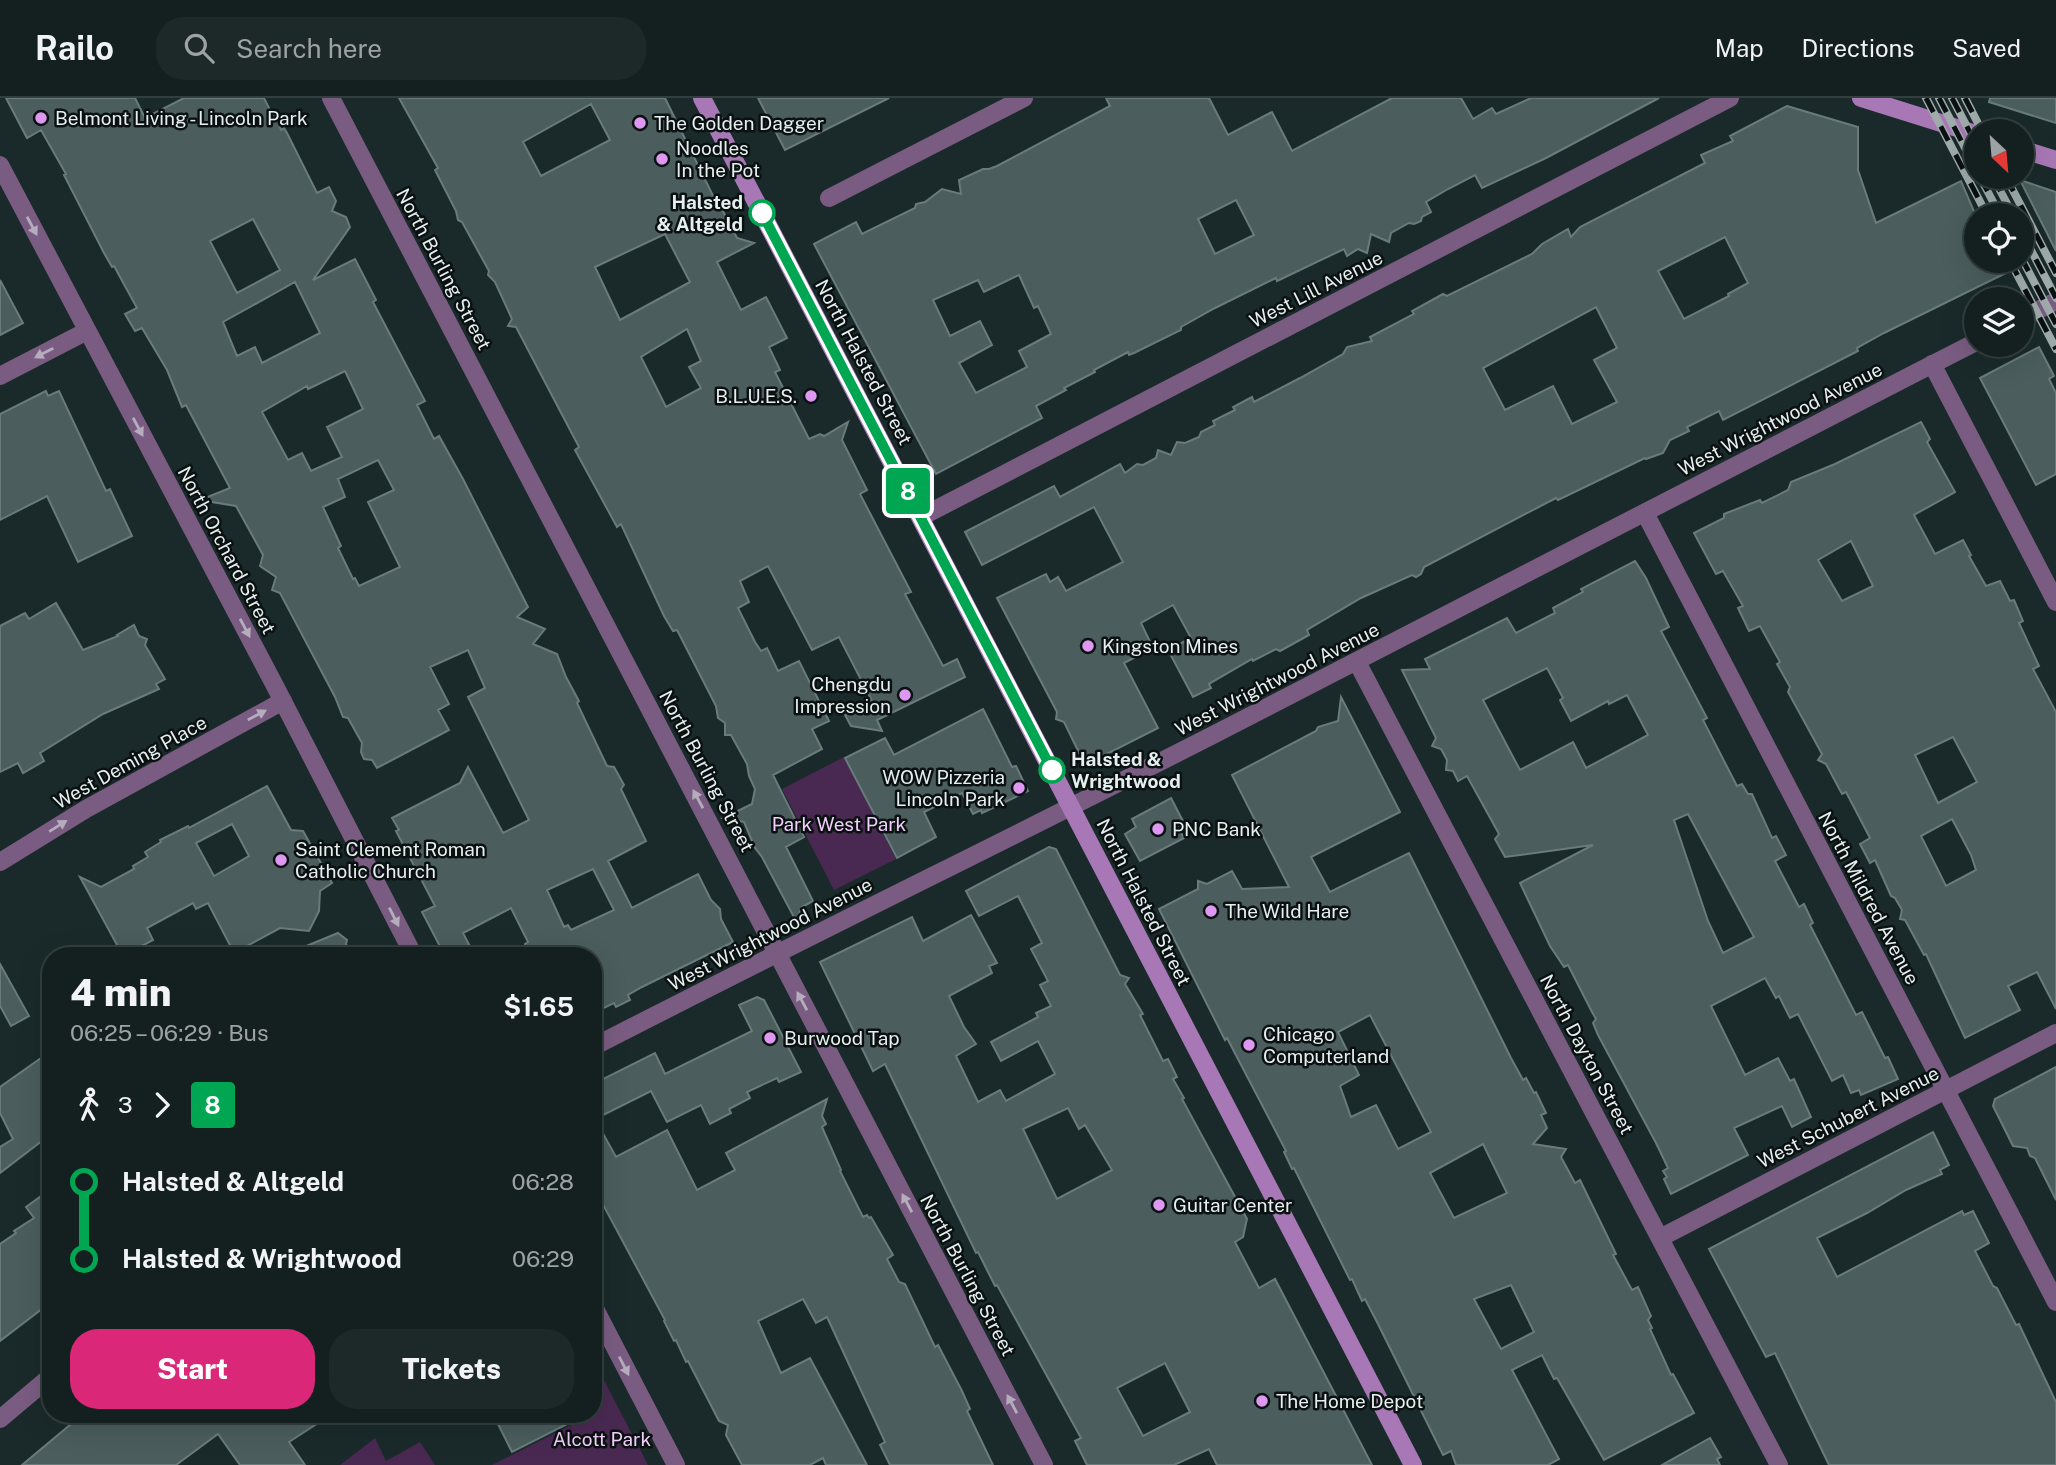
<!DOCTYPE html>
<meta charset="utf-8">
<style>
:root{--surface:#142020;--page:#1d2829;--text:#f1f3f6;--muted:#9da3a5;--line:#333e3e;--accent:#db2777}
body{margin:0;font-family:"Public Sans",sans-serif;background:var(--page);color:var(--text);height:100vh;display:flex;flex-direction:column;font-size:26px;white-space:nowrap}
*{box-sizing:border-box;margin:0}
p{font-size:23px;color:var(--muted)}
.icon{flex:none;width:38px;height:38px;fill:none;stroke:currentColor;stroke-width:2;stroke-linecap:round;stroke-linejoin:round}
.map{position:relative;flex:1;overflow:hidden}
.panel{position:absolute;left:42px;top:849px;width:560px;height:476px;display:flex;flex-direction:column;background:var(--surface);border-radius:28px;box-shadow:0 7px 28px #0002,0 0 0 2px var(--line)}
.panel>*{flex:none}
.badge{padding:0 14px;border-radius:5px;font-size:24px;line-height:46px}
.needle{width:46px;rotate:154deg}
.fabs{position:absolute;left:1964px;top:21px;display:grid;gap:14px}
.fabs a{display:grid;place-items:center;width:70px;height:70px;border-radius:50%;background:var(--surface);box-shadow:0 7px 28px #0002,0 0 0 2px var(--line);font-size:35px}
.map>.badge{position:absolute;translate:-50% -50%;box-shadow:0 0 0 4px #fff}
.legs{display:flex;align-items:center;gap:10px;height:77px;padding:0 28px;font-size:23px}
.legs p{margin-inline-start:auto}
.headline{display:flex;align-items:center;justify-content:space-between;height:119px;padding:0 28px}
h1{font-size:38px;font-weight:800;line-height:52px}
.action{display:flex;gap:14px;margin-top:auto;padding:14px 28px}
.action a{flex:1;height:80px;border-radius:28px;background:var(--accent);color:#fff;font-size:28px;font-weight:800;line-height:80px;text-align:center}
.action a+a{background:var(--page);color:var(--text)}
ul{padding:0 28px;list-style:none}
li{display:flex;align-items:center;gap:24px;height:77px;font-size:26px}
li i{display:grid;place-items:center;width:10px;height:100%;margin:0 9px;background:currentColor}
li i::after{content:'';width:18px;height:18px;margin:-9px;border:5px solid;border-radius:50%;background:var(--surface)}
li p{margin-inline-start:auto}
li:first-child i{background:linear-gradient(#0000 50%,currentColor 0)}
li:last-child i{background:linear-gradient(currentColor 50%,#0000 0)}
header{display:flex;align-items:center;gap:42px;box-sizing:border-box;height:98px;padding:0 35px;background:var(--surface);border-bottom:2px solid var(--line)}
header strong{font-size:33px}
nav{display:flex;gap:38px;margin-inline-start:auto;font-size:24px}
.search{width:490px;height:63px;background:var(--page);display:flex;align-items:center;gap:18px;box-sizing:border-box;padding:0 24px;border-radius:28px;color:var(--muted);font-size:26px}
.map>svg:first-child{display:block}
.green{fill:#492952}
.building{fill:#4b5d5d;stroke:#697b7b;stroke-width:2;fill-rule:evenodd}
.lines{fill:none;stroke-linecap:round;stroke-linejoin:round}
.minor{stroke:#7a5c82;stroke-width:18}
.secondary{stroke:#a878b6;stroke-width:18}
.rail-casing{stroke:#9fabab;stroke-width:8}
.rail{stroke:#0b1111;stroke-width:5;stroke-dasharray:16;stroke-linecap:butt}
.oneway{fill:#b5adbe}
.line-1-casing{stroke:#fff;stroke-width:16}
.line-1{stroke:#00a651;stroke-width:10}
.poi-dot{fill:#de98f2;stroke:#0b1111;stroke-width:2.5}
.stop-1-dot{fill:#fff;stroke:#00a651;stroke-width:3.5}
.labels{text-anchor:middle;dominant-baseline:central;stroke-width:5;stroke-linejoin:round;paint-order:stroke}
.poi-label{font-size:19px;fill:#e5efef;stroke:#0b1111;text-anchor:start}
.stop-label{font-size:19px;font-weight:bold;fill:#e5efef;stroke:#0b1111;text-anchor:end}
.street-label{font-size:19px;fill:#e5efef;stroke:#0b1111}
.park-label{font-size:19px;fill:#f1cdfb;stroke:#0b1111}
</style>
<header>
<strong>Railo</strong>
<div class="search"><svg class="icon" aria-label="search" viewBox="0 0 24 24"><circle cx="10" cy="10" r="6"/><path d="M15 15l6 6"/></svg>Search here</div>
<nav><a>Map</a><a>Directions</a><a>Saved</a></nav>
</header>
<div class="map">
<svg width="2056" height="1367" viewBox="0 0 2056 1367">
<rect width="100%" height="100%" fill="#1a2a2a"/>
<g class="green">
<polygon points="844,659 896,761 834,792 782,691"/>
<polygon points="593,1261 648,1367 492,1367 577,1324 573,1316 593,1316"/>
<polygon points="375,1340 386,1363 420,1344 435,1367 340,1367"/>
</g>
<g class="building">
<path d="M6,0H135L145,20L184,0H264L270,12L274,13L281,32L284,30L287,35L317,95L329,89L336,103L332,113L346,119L350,129L313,182L355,161L376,202L373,204L425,303L417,307L434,341L439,338L463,381L528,509L517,519L545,531L533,546L557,556L566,579L579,603L577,605L607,668L614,669L624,687L621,691L646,743L608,763L632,810L698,776L711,802L720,811L721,821L733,844L642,889L628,897L630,902L616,909L614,905L593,915V858H531L525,846L528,844L511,810L463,835L475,858H445L422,814L435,808L396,733L399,732L392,720L460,685L468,669L503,735L529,722L468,599L485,590L468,552L430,569L449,606L438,612L449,632L377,670L372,662L364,661L361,654L362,645L348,620L343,619L335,599L280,495L272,492L276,479L260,468L263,457L236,408L200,402L230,390L186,307L182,309L167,272L142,230L135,233L125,216L137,210L114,168L112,169L104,155L64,77L66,76L41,32L27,40ZM253,121L280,172L237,195L210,143ZM295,184L320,235L262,265L255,249L237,258L223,224ZM345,273L363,311L327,329L342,359L311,373L302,355L288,362L262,314L307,288L308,291ZM378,362L394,392L368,404L400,469L359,488L355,480L353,481L338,450L341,448L323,409L345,399L338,381ZM593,771L614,812L571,832L568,827L564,829L547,792Z"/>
<path d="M399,0H665L720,112L722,111L737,140L754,145L717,164L741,212L766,199L787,240L769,249L780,272L775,274L809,341L820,336L824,338L848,324L842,342L867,392L860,396L911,494L905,496L943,568L957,561L965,579L877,622L882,633L851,628L845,617L872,603L839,539L812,552L768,468L740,483L749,504L738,510L755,544L761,553L767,550L778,573L799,563L829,623L812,631L822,651L773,677L804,739L786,749L813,803L802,809L796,823L762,759L755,750L744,724L723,720L752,706L755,691L749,678L747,666L731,637H725V625L718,620L716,608L677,532L673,533L664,518L621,426L617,429L575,352L579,349L516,229L508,228L512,221L495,184L488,177L489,173L462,124L458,122L456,113L435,72L438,70ZM591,6L610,42L541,78L523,44ZM665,136L690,184L620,222L595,169ZM687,231L701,263L689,269L701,290L666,309L641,259Z"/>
<polygon points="758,0 889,0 785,52"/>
<path d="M1106,0H1209L1228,37L1272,14L1292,53L1392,0H1461L1473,21L1492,10L1496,16L1531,0H1659L1546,60L1482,90L1475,77L1448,91L1426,104L1431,114L1422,119L1421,123L1414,126L1409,125L1391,135L1389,144L1371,136L1367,155L1358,151L1347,158L1344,151L1277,183L1276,180L1215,210L1181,229V232L1134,255L1129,257L1128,254L1094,272L1095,274L1064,290L1066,292L1036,308L1042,320L936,376L814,146L856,124L862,136L915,110L916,106L925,104L942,91L961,96L959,82L983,71H989L997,68L1110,8ZM1236,102L1254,137L1215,156L1198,121ZM1019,177L1034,210L1038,208L1051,236L1019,253L1027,269L976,295L959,265L992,247L980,223L950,238L933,202L978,182L984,194Z"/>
<polygon points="1990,0 2056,0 2056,25 1989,4"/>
<path d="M1787,8L1858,29V72L1876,125L1961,83L1976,118V163H2000L2006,175L1884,235L1857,250L1858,253L1723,322L1719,313L1687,329L1689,333L1670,342L1663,355L1646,361L1645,360L1558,402L1556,400L1424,469L1421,476L1416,479L1412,477L1361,500L1307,532L1309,537L1280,553L1276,551L1253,563L1252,561L1209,586L1211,590L1193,599L1168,552L1191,540L1173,507L1141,525L1153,550L1124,565L1158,630L1085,667L1064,624L1056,621L1057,614L997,500L1046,476L1050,484L1058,479L1066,493L1123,464L1094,409L982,467L965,434L1054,388L1060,399L1120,366L1125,375L1137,366L1143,367L1156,360L1158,352L1171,357L1177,344L1185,345L1199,339L1201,334L1215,327L1213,323L1235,312L1233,309L1252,299L1254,304L1300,280L1343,256L1347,249L1372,243L1370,239L1414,216L1412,213L1443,196L1447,198L1532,156L1542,146L1568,131L1571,139L1580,129L1705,65L1701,57L1733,43L1730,38ZM1725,139L1748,185L1728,196L1729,198L1684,221L1658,173ZM1596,209L1617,250L1594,262L1617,304L1572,326L1553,288L1505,312L1483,270Z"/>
<polygon points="2020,82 2056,94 2056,153"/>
<polygon points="0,182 23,225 0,237"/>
<polygon points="2039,249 2054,278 2049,281 2056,295 2056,376 2036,387 1980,280"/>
<polygon points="46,293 48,298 59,293 106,393 110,391 132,438 78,464 47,398 0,422 0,316"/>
<path d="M1921,324L1930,341L1927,344L1955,394L1914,417L1935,456L1963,442L1971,457L1969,458L1986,488L2000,483L2010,503L2014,502L2023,523L2019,525L2039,568L2033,571L2056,614V911L2037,874L2008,888L2020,912L1965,940L1926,856L1924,857L1905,822L1900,821L1902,812L1895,800L1891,798L1875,762L1870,765L1860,746L1870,740L1846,694L1842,696L1826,666L1818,662L1822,656L1788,594L1790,589L1777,566L1780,564L1760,528L1749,533L1738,510L1743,508L1723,473L1716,476L1694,435L1724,420V416L1760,402L1762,405L1788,392L1791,384L1835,366ZM1851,443L1873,488L1842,503L1818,462ZM1953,639L1977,684L1938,705L1915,657ZM1952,721L1971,757L1976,772L1946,788L1921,738Z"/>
<path d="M1635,463L1646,480L1669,529L1661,533L1707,620L1703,622L1737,688L1742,686L1748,696H1752L1772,740L1776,738L1786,757L1775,763L1799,809L1804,806L1813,825L1810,827L1856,917L1862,914L1885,960L1888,959L1898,981L1861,997L1859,992L1851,995L1843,977L1832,983L1798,916L1790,920L1779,898L1776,900L1765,880L1711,908L1745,977L1778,960L1790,983L1794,981L1811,1019L1792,1029L1782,1008L1734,1030L1748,1057L1671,1096L1664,1081L1667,1079L1663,1073L1668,1070L1656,1045L1598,937L1593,925L1596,921L1592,914L1568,867L1564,869L1550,848L1520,785L1593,747L1505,759L1495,741L1499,736L1467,678L1458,683L1453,673L1446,672L1447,662L1441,651L1432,648L1436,640L1402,572L1430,571L1425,561L1507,520L1516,535L1555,515L1553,510L1583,494L1581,491ZM1547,570L1563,600L1560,602L1571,623L1608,603L1609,606L1627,597L1648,637L1586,670L1573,644L1520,672L1483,602ZM1688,716L1754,839L1723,855L1708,823L1674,722Z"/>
<polygon points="56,505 83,552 118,538 117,537 134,527 139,538 147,541 145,547 165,581 156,586 159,591 103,616 40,655 44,663 23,675 18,665 0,674 0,528 25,515 29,521"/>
<path d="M1341,599L1400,714L1311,759L1330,794L1409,755L1511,960L1523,982L1526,980L1534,995L1536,994L1546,1015L1541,1017L1547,1030L1533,1046L1566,1051L1561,1059L1575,1085L1580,1082L1616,1156L1613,1157L1632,1192L1638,1189L1651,1218L1648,1222L1652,1230L1650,1231L1671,1277L1673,1276L1694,1315L1604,1362L1557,1280L1554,1281L1542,1257L1512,1272L1559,1361L1548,1367H1456L1451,1353L1443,1357L1378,1226L1365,1201L1362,1203L1352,1181L1350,1182L1294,1070L1292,1071L1284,1054L1286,1053L1227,940L1225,942L1159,811L1198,791V783L1207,786L1232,773L1242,791L1289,789L1232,677L1316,633L1318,629L1338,623ZM1370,917L1431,1034L1398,1051L1376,1007L1351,1019L1340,988L1359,977L1338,934ZM1483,1046L1507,1095L1454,1120L1430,1075ZM1511,1187L1534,1234L1501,1251L1474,1201Z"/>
<polygon points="983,611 1012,669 1016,668 1028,693 982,715 981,712 973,716 962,695 924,714 936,739 897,760 845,660 885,640 894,657"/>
<path d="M267,688L291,732L303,733L332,785L320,793L319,813L309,833L280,830L234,855L208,805L196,811L193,805L147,830L153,842L123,858L80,779L101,789L134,771L133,768L148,759L145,754L161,744L160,742L188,728L189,730ZM232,726L249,758L214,778L196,745Z"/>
<polygon points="1171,700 1186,729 1180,733 1184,740 1140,763 1125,736 1136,729 1132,721"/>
<path d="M1049,749L1056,751L1120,877L1129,880L1125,886L1143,916L1140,917L1163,963L1168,961L1177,979L1173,981L1184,1000L1182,1001L1247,1121L1243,1139L1235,1144L1259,1190L1275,1181L1372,1367H1217L1209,1351L1174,1367H1087L1075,1343L1081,1340L997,1187L995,1188L978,1154L976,1155L885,966L873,973L820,864L912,819L923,843L971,817L997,865L989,868L992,875L949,898L964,929L976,946L956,958L978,1004L1000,992L1006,1003L1055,976L1038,943L1001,963L991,944L1038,919L1036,915L1051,908L1040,887L1048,883L1031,851L1042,845L1018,798L979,818L966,793ZM1068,1010L1079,1031L1085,1027L1112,1072L1057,1101L1023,1031ZM1165,1265L1190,1314L1143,1338L1117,1290Z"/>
<polygon points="338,835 347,842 346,846 352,858 282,858"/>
<polygon points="0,866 29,918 11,928 0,908"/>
<polygon points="757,899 764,902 801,974 779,984 777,980 747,994 750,1000 729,1011 731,1015 710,1026 701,1007 667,1024 651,993 595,1021 616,1059 667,1032 697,1092 735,1072 726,1055 827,1001 822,1018 826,1026 822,1029 841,1072 840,1073 863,1119 867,1117 869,1120 871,1119 893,1157 887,1161 899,1184 905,1186 935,1249 938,1247 962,1293 970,1311 967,1313 993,1367 890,1367 880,1347 885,1344 827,1219 816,1225 803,1201 758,1223 781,1275 810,1260 867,1367 826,1367 823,1360 810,1367 742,1367 726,1337 728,1327 719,1323 688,1263 686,1264 676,1242 674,1243 664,1223 665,1222 593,1088 593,986 655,955 665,976 752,933 739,907"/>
<polygon points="51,953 51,1036 0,1075 0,1049 13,1041 0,1015 0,989"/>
<polygon points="2056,969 2056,1102 2035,1060 2030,1058 2027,1050 2013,1048 1993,1008 1995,1001"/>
<polygon points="1933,1034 1949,1067 1940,1072 1942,1076 1906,1092 1867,1115 1817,1140 1837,1179 1962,1113 1964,1117 1973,1113 1989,1145 1975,1153 1993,1188 1997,1190 2016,1227 2019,1226 2056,1304 2056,1367 1829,1367 1775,1255 1766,1259 1709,1151"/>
<polygon points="44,1096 51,1106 51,1215 42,1211 0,1243 0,1146 16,1135 14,1133 34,1120 26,1109"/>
<polygon points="83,1316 332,1316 289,1344 305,1367 240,1367 218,1336 176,1367 22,1367"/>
<polygon points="493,1316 587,1316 512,1354"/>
<polygon points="1710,1340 1721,1359 1717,1361 1720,1367 1662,1367"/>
</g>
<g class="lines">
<g class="minor">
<polyline points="331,0 1044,1367"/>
<polyline points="0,67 274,586 414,858"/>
<polyline points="829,100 1024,0"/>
<polyline points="2021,221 2056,203"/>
<polyline points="1932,266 2056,504"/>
<polyline points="0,278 87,233"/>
<polyline points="1645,415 2056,1204"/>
<polyline points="921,419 1730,0"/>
<polyline points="1357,564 1779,1367"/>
<polyline points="0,764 86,711 283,603"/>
<path d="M593,949C799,843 1007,742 1213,637C1468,508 1721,374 1976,244"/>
<polyline points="1660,1140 2056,935"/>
<polyline points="593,1207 676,1367"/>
<polyline points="0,1321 51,1278"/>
</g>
<g class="secondary">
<polyline points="702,0 1413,1367"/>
<polyline points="1861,0 1976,36"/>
<polyline points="2021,51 2056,62"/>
</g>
<defs>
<g id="rail">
<polyline points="1926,0 1987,117"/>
<polyline points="1939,0 1976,71"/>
<polyline points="1952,0 1976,46"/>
<polyline points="1965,0 1982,33"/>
<polyline points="1980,79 2000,117"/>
<polyline points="1993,79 2013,117"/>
<polyline points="2006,79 2056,175"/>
<polyline points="2021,133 2056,200"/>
<polyline points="2021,159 2056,226"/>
<polyline points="2010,163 2056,251"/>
</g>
</defs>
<use href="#rail" class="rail-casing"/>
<use href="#rail" class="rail"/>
</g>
<defs><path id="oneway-solid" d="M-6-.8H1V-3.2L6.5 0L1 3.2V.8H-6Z" transform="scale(1.75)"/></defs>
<g class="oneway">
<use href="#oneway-solid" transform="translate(32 128) rotate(62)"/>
<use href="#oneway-solid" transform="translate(44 255) rotate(153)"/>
<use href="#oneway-solid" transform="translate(138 329) rotate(62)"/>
<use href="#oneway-solid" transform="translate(245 530) rotate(62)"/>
<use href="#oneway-solid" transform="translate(257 617) rotate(-28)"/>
<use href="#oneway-solid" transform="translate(698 701) rotate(-118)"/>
<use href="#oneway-solid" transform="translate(58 728) rotate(-32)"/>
<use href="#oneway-solid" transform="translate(394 819) rotate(63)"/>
<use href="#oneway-solid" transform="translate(802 903) rotate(-118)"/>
<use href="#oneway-solid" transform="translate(907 1105) rotate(-118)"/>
<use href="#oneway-solid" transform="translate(624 1268) rotate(63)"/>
<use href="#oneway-solid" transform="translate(1012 1306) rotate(-118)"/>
</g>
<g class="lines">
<defs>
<polyline id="line-1" points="762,115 1052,672"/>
</defs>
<use href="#line-1" class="line-1-casing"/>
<use href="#line-1" class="line-1"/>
</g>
<g class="poi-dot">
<circle cx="41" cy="20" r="7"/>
<circle cx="640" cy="25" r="7"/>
<circle cx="662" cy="61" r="7"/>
<circle cx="811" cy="298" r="7"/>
<circle cx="1088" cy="548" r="7"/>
<circle cx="905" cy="597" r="7"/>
<circle cx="1019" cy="690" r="7"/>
<circle cx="1158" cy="731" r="7"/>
<circle cx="281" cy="762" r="7"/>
<circle cx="1211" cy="813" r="7"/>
<circle cx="770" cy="940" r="7"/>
<circle cx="1249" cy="947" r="7"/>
<circle cx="1159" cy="1107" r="7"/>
<circle cx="1262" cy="1303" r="7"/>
</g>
<g class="stop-1-dot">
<circle cx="762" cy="115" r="12"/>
<circle cx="1052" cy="672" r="12"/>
</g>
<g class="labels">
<g class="poi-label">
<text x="55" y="20">Belmont Living - Lincoln Park</text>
<text x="654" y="25">The Golden Dagger</text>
<text x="676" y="50">Noodles<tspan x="676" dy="22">In the Pot</tspan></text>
<text x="797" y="298" text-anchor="end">B.L.U.E.S.</text>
<text x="1102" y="548">Kingston Mines</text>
<text x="891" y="586" text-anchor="end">Chengdu<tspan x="891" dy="22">Impression</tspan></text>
<text x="1005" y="679" text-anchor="end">WOW Pizzeria<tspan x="1005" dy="22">Lincoln Park</tspan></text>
<text x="1172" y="731">PNC Bank</text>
<text x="295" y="751">Saint Clement Roman<tspan x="295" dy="22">Catholic Church</tspan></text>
<text x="1225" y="813">The Wild Hare</text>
<text x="1263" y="936">Chicago<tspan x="1263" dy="22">Computerland</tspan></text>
<text x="784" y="940">Burwood Tap</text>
<text x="1173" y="1107">Guitar Center</text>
<text x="1276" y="1303">The Home Depot</text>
</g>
<g class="stop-label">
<text x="743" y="104">Halsted<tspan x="743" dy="22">&amp; Altgeld</tspan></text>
<text x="1071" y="661" text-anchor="start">Halsted &amp;<tspan x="1071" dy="22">Wrightwood</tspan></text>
</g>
<g class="street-label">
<text transform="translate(444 171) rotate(62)">North Burling Street</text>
<text transform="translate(1316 191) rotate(-27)">West Lill Avenue</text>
<text transform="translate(864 264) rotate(62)">North Halsted Street</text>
<text transform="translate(1780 321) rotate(-27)">West Wrightwood Avenue</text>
<text transform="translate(227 452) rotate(62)">North Orchard Street</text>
<text transform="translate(1277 581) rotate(-27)">West Wrightwood Avenue</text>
<text transform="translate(130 664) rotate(-29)">West Deming Place</text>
<text transform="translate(707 673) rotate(62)">North Burling Street</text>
<text transform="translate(1869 800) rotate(62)">North Mildred Avenue</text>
<text transform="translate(1144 804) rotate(63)">North Halsted Street</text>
<text transform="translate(770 836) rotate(-27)">West Wrightwood Avenue</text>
<text transform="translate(1587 956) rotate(62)">North Dayton Street</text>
<text transform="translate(1848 1019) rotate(-27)">West Schubert Avenue</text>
<text transform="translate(968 1177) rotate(62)">North Burling Street</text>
</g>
<g class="park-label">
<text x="839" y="726">Park West Park</text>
<text x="602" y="1341">Alcott Park</text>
</g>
</g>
</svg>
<div class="fabs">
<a><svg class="needle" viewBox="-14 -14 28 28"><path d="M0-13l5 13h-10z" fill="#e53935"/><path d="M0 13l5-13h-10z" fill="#9da3a5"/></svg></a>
<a><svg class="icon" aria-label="locate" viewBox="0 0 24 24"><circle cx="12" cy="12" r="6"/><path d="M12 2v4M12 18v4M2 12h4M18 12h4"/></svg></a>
<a><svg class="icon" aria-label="layers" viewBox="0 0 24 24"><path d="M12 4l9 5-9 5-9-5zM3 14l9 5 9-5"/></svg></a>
</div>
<b class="badge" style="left:908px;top:393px;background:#00a651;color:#fff">8</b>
<section class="panel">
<div class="headline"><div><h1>4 min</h1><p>06:25 – 06:29 · Bus</p></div><b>$1.65</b></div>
<div class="legs"><svg class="icon" aria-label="walk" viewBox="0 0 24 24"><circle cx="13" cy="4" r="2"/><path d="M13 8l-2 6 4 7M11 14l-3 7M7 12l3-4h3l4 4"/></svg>3<svg class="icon" aria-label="forward" viewBox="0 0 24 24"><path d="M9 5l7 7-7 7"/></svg><b class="badge" style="background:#00a651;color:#fff">8</b></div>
<ul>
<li><i style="color:#00a651"></i><b>Halsted &amp; Altgeld</b><p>06:28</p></li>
<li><i style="color:#00a651"></i><b>Halsted &amp; Wrightwood</b><p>06:29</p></li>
</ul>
<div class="action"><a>Start</a><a>Tickets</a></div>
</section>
</div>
